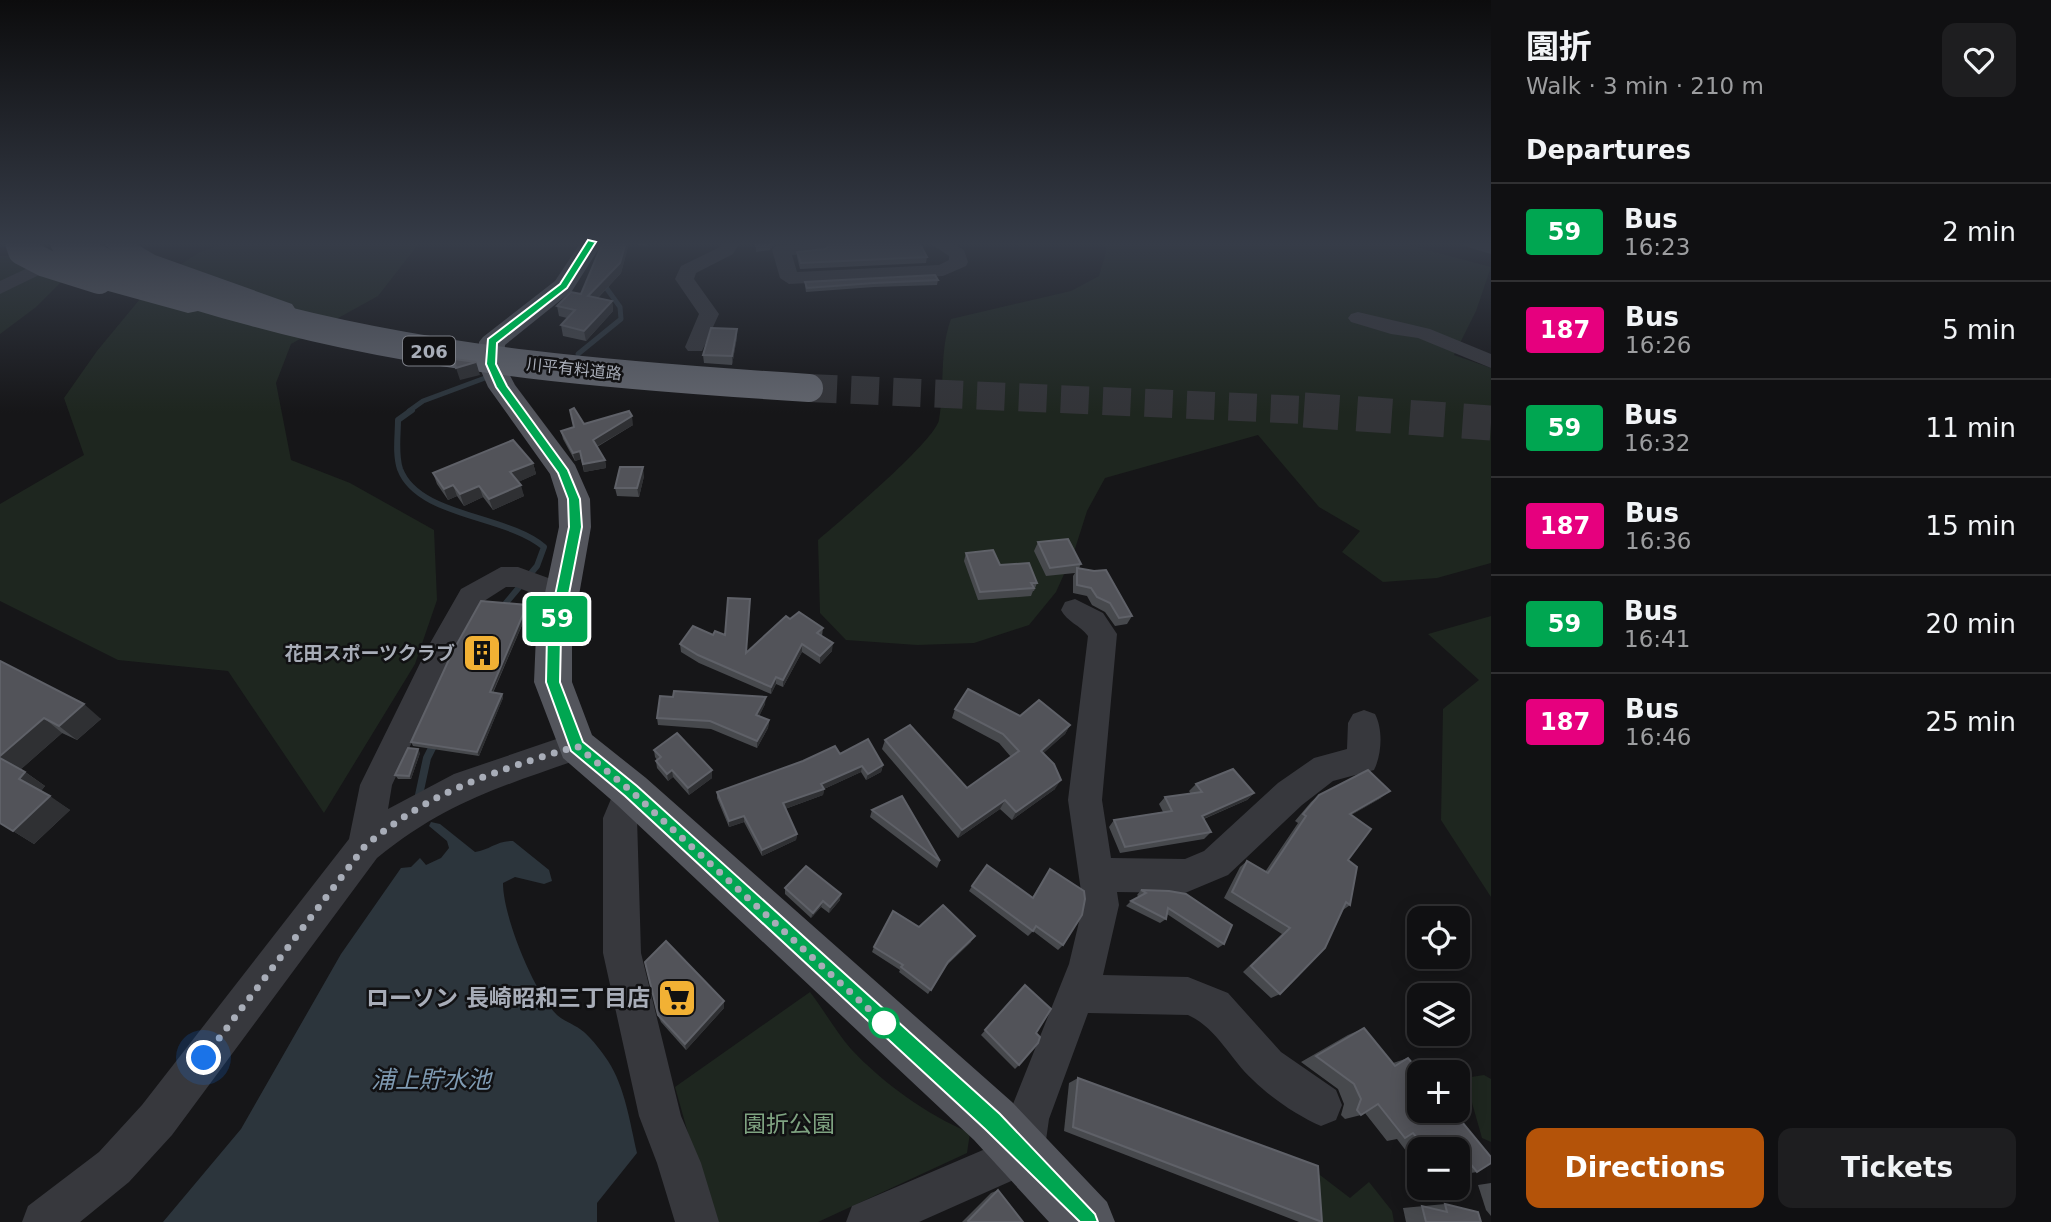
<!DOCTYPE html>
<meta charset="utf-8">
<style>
:root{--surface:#101012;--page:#1e1e20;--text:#f1f3f6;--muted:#9c9d9f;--line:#303032;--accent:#b45309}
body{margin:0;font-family:"DejaVu Sans","Noto Sans JP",sans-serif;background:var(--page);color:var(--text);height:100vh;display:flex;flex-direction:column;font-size:26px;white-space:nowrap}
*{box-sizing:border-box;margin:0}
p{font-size:23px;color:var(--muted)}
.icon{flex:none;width:38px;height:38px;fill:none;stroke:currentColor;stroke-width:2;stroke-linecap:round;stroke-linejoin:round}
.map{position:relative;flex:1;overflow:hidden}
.sheet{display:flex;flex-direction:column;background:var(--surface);width:560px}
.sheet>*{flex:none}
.badge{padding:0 14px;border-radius:5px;font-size:24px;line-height:46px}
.tools{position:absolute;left:1407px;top:906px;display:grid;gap:14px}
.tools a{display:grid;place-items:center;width:63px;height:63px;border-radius:14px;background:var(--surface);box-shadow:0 4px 18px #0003,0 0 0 2px var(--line);font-size:35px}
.you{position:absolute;width:35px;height:35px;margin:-18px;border:5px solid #fff;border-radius:50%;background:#1a73e8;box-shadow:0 0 0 10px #1a73e833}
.map>.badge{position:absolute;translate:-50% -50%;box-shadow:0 0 0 4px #fff}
h2{padding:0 35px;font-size:26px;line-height:63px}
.round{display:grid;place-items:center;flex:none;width:74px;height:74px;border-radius:14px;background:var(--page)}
.head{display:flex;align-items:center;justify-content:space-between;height:119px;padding:0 35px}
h1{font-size:33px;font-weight:700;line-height:52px}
.cta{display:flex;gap:14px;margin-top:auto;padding:14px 35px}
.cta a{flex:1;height:80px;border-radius:14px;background:var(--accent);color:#fff;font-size:28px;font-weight:700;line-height:80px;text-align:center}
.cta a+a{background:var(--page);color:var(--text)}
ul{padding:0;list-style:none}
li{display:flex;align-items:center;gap:21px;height:98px;padding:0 35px;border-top:2px solid var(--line)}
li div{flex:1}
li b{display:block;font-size:26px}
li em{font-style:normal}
li .badge{min-width:77px;font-weight:700;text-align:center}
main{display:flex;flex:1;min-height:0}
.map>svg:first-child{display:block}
.green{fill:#1e261f}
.water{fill:#2c353c}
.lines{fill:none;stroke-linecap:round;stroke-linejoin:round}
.stream-far2{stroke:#2c353c;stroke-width:5}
.stream-far1{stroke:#2c353c;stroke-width:6}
.stream{stroke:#2c353c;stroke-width:8}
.highway-tunnel-far1{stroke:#333438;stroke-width:28;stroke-dasharray:28 14;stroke-linecap:butt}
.highway-tunnel{stroke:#333438;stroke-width:35;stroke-dasharray:35 18;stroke-linecap:butt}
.minor{fill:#37383d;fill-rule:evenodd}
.major{fill:#53555c;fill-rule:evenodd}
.highway{fill:#63666e;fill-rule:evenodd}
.highway-bridge{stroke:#63666e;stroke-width:28}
.wall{fill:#47494d}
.shaded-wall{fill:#2f3033}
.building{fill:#525359;stroke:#5f6168;stroke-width:2}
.line{fill:#00a651;stroke:#fff;stroke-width:2}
.walk{stroke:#a8adb8;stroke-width:7;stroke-dasharray:0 12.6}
.stop-dot{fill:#fff;stroke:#00a651;stroke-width:3.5}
.labels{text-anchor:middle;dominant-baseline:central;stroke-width:5;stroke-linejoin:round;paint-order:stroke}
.far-street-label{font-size:16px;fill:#a8adb8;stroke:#111113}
.shield{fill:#111113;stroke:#7b7e86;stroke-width:2}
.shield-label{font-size:18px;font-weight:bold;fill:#a8adb8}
.poi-label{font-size:19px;font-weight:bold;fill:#a8adb8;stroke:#111113;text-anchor:end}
.near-poi-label{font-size:23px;font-weight:bold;fill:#a8adb8;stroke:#111113;text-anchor:end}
.near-park-label{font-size:23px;fill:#7fa381;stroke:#111113}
.near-water-label{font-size:24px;font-style:italic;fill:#7f9bb3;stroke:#111113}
</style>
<main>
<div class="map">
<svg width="1491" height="1222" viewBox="0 0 1491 1222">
<rect width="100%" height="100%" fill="#161618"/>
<g class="green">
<polygon points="228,242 420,242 378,296 291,344 276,383 291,460 350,483 434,530 437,600 415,664 324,813 228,671 118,660 0,601 0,504 84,455 64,398 97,351 154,282 198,253"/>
<path d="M1104,242H1397L1491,267L1476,311L1454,355L1491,368V563L1437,578L1383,582L1342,552L1360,531L1319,507L1258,435L1105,478L1087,511L1074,552L1056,592L1029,625L974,643L917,645L846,640L820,613L818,540C839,522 935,441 939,420C945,386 939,351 951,319L1071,291L1099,276L1106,252Z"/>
<polygon points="0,256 14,256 61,282 36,307 0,334"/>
<polygon points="1491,616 1491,897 1441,820 1443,709 1479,680 1428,634"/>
<path d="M810,992C824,1010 836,1032 851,1049C884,1084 926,1114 970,1133L967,1153L818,1222H713L675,1087Z"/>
<polygon points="1484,1075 1491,1079 1491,1142 1482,1138 1465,1078"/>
<polygon points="1316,1172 1350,1198 1369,1182 1392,1211 1394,1222 1321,1222"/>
</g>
<path class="water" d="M431,822L440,824L475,852C490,850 496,841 513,841L549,870L552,881L544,884L515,877L503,883C503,916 533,991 557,1015C565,1022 576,1025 584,1032C593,1040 602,1052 608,1061C625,1087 630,1123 637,1153L597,1203V1222H163L241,1129L341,954L401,868L411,867L420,858L426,865L441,858L449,848L447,841L429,826Z"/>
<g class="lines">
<g class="stream-far2">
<polyline points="578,354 621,319 620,307 602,282"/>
<polyline points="409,411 423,401 485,378"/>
</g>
<path class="stream-far1" d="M412,410L398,420C398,435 395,454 400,469C418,517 507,515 544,547L537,566L500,610"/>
<polyline class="stream" points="423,801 419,795 427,758 436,740"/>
<polyline class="highway-tunnel-far1" points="809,388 1329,411"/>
<polyline class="highway-tunnel" points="1304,410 1491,423"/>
<g class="minor">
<polygon points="722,242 740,242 733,254 696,273 694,279 719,314 702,351 688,351 685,347 699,314 675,279 681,266 720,247"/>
<polygon points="838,242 823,253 792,255 797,272 939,265 949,260 949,256 928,242 950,242 964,250 968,262 966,266 943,276 789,284 780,278 772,250 775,246"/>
<polygon points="1461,242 1491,243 1491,254 1464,246"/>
<polygon points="66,250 75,255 72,259 0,294 0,281"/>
<polygon points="1358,312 1430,329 1491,354 1491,368 1418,338 1391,334 1351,322 1348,318 1351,314"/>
<path d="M501,567H518L573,587L577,594L573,601L563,605L516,587H506L481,603L452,656L392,785L388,809L454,774L577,732L588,736L593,746L588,756C504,786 449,800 377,858L172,1135L129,1182L80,1222H22L28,1206L99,1152L142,1105L349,839L360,785L429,645L461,589Z"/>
<path d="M1075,599L1103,613L1117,634L1102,800L1111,858L1185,859L1204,851L1278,783L1314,758L1347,749L1348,723L1353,714L1364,710L1375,714C1383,729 1382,754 1374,770L1333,781L1302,805L1228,875L1185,893L1117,892L1119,905L1103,975L1188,977L1228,993L1281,1052L1336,1090L1342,1105L1336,1120L1321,1126C1298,1116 1271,1098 1253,1080C1230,1059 1217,1028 1188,1015L1088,1013L1049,1119L1044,1154L1038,1169L919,1222H846L852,1206L1004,1141L1007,1119L1069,964L1083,905L1068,800L1088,636C1080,625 1067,622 1061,610L1065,602Z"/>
<polygon points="631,776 643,780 647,791 637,818 641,953 681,1116 701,1163 719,1222 675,1222 657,1163 639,1116 603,953 603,818 619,780"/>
</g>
<polygon class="major" points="581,242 603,242 572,291 505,345 504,364 515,385 575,465 590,499 591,527 572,635 572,682 592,735 646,778 1012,1102 1107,1202 1115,1222 1049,1222 974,1140 616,804 563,758 534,682 536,635 559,527 558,499 550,474 488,387 478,364 479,342 483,337 555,281"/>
<g class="highway">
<path d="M103,242H133L155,255L292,304L296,310L292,316L282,318L272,316C238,303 120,268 103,242Z"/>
<polygon points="99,272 198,299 202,305 198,311 188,313 90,286 86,280 90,274"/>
</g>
<g class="highway-bridge">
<polyline points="19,242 22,251 45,263 99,280"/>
<path d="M64,242C123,274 187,295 253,312C434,362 622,376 809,388"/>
</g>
</g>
<g class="wall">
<polygon points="603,242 656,242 646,246 629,243 621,273 598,298 612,301 613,311 586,341 563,336 561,325 567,318 559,316 557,306 581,294"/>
<polygon points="756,242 803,242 775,243 770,250 756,252"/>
<polygon points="825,249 927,257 926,263 800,269 797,257 797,252"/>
<polygon points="938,280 937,285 874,287 806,292 805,286 805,282"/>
<polygon points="737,337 732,365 704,363 703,355"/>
<polygon points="584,424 633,425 597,447 605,460 606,468 584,472 581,459 575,461 563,439 561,431"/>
<polygon points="533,463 536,474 518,482 524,496 493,510 483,497 464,506 457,496 448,500 437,484 433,473"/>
<polygon points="644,476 639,497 617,496 615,488"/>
<polygon points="1038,542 1081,564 1079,568 1132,616 1127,624 1115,626 1105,612 1092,605 1087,596 1073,593 1073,576 1075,573 1046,576 1034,551"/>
<polygon points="966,553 1000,565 1037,583 1034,591 1033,591 1031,596 978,600 964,561"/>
<polygon points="529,609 493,693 502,694 503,698 479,756 413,746 411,742"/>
<polygon points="790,619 823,628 822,636 832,651 820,664 802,652 783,687 776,684 771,694 699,663 681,652 680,644 747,653"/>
<polygon points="0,661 101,719 77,740 62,733 21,769 45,786 41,791 70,810 34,844 0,823"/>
<polygon points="765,704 759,716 769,720 768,728 757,748 711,729 658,725 657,718"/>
<polygon points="955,709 1020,716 1070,725 1065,734 1043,753 1055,789 1012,820 1000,809 958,838 882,749 885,740 967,788 1011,757 999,743 952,718"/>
<polygon points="654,750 712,770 712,778 689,795 673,777 668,781 657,768 656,761 657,760 655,757"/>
<polygon points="420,753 411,779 398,779 395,775"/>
<polygon points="840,754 883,765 881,772 866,780 861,772 824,789 823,795 785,809 797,834 796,840 762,856 744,822 729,827 717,798 717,792"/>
<polygon points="1196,784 1254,793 1247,800 1204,819 1211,832 1204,839 1120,853 1109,827 1114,820 1163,812 1159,804 1165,797 1191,794 1189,791"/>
<polygon points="1319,795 1381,798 1351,815 1348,860 1350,905 1343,910 1280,994 1271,998 1243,972 1282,934 1224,898 1240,867 1247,861 1265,872 1298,823 1295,821 1311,802"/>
<polygon points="872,810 940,861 937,868 870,817"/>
<polygon points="1050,869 1063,945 1058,950 1033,931 1028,936 969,891 972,886 1032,898"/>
<polygon points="785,888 840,900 829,913 821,907 811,918 785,894"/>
<polygon points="1141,890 1224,944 1218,948 1167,914 1166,919 1160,923 1126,906 1131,901 1139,897 1137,895"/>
<polygon points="919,927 971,942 945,967 928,994 899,972 900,970 872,952 874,947"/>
<polygon points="1025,985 1036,1033 1019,1065 1015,1069 981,1035"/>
<polygon points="724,1008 686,1050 661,1022 658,1015"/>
<polygon points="1364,1028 1393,1063 1408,1058 1453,1111 1477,1172 1458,1175 1458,1150 1419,1150 1419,1168 1397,1139 1387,1141 1365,1113 1361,1115 1345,1119 1341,1115 1344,1104 1338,1089 1301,1062 1348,1035"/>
<polygon points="1078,1078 1322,1222 1299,1222 1064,1131 1069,1083"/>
<polygon points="1491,1183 1491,1216 1486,1210 1478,1185"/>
<polygon points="998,1190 1023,1222 962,1222 991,1193"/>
<polygon points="1445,1204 1481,1222 1406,1222 1403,1208"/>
</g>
<g class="shaded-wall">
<polygon points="626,242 629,242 629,243 621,273 590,306 588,296"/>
<polygon points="645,242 656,242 646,246"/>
<polygon points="772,242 775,242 775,243 770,250 770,245"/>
<polygon points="612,301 613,311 586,341 584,331"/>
<polygon points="737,329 737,337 732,365 732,356"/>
<polygon points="476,362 480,375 460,380 456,368"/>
<polygon points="632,416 633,425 594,448 593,440"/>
<polygon points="580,451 581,459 575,461 573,453"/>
<polygon points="605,460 606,468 584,472 583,464"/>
<polygon points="533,463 536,474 514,484 510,472"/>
<polygon points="643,467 644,476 639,497 637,488"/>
<polygon points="453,485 457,496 448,500 444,489"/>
<polygon points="521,485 524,496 493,510 489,499"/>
<polygon points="479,486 483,497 464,506 460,494"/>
<polygon points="527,605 529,609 491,696 490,692"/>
<polygon points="833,643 832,651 820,664 820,656"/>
<polygon points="802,644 802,652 783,687 783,680"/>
<polygon points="776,677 776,684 771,694 771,687"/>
<polygon points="502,694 503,698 479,756 477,752"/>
<polygon points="766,697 765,704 756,723 756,715"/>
<polygon points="84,704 101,719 77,740 59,726"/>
<polygon points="44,718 62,733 19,771 0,758 0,756"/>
<polygon points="769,720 768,728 757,748 757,741"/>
<polygon points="1070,725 1065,734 1036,760 1041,751"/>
<polygon points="418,749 420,753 411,779 409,776"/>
<polygon points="883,765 881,772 866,780 868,774"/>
<polygon points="862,766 861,772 824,789 823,795 782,810 783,803 821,784"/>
<polygon points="672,770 673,777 668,781 667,774"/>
<polygon points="712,770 712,778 689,795 688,788"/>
<polygon points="25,772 45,786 39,793 19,779"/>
<polygon points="1061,780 1055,789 1012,820 1016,812"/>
<polygon points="1390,791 1381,798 1341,821 1350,814"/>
<polygon points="1254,793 1247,800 1196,822 1202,816"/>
<polygon points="50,796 70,810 34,844 13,831"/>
<polygon points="1005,800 1000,809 958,838 962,830"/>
<polygon points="744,816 744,822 729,827 729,821"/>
<polygon points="797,834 796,840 762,856 762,850"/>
<polygon points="841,894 840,900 829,913 830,907"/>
<polygon points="823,901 821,907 811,918 813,913"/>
<polygon points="975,936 971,942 945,967 948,962"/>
<polygon points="724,1001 724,1008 686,1050 685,1044"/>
</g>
<g class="building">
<polygon points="603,242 626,242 620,263 588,296 612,301 584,331 561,325 575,310 557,306 571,292 581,294"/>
<polygon points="756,242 772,242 770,245 756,246"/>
<polygon points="835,242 919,242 927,257 801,263 797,252 825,249"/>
<polygon points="935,275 938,280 874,283 807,288 805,282"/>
<polygon points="711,328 737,329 732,356 703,355"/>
<polygon points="454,359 476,362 456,368"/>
<polygon points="574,408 584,424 629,411 632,416 593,440 605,460 583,464 580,451 573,453 561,431 574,427 570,410"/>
<polygon points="513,440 533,463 510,472 521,485 489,499 479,486 460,494 453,485 444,489 433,473"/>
<polygon points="620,467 643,467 637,488 615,488"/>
<polygon points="1068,539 1081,564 1050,568 1038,542"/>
<polygon points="993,550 1000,565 1029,563 1037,583 1031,583 1034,588 980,592 966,553"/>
<polygon points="1077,568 1094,571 1106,570 1132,616 1119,618 1110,603 1097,597 1091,588 1077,585"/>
<polygon points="728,598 750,599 746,653 786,616 790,619 799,612 823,628 817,633 833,643 820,656 802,644 783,680 776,677 771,687 698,655 680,644 693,626 713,635 715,631 725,635"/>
<polygon points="481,601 527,605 490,692 502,694 477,752 411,742 452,653"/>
<polygon points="0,661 84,704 59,726 44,718 0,756"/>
<polygon points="968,689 1020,716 1039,700 1070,725 1041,751 1054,764 1061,780 1016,812 1005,800 962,830 885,740 910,725 967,788 1019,751 1003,734 955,709"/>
<polygon points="674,691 766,697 756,715 769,720 757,741 710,721 657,718 660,696 673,697"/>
<polygon points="677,733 712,770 688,788 672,770 667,774 656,761 661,757 654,750"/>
<polygon points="868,739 883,765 868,774 862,766 821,784 824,789 783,803 797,834 762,850 744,816 729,821 717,792 803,761 835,746 840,754"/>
<polygon points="408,748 418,749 409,776 395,775"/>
<polygon points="0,758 25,772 19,779 50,796 13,831 0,823"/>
<polygon points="1233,769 1254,793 1202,816 1211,832 1125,847 1114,820 1172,811 1165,797 1202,792 1196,784"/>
<polygon points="1368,770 1390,791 1350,814 1371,829 1348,860 1357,867 1350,905 1346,902 1325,948 1280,994 1251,966 1290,928 1232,892 1247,861 1268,873 1306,816 1303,814 1319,795"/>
<polygon points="902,796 940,861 872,810"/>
<polygon points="987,865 1033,898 1050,869 1084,891 1085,899 1082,915 1063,945 1036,926 1033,931 972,886"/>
<polygon points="806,866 841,894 830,907 823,901 813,913 785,888"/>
<polygon points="1141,890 1169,891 1186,894 1232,925 1224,944 1168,908 1166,919 1131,901 1146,893"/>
<polygon points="943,905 975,936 948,962 931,990 901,967 903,965 874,947 893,911 919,927"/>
<polygon points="666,941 724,1001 685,1044 658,1015 645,962"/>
<polygon points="1025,985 1051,1009 1036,1033 1040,1037 1038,1043 1019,1065 985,1030"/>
<polygon points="1364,1028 1395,1066 1408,1058 1421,1073 1419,1073 1419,1111 1453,1111 1491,1157 1491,1163 1477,1172 1464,1156 1458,1160 1458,1150 1427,1150 1413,1133 1405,1138 1378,1104 1361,1115 1357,1110 1361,1099 1354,1084 1316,1056"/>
<polygon points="1078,1078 1318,1166 1322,1222 1073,1127"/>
<polygon points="998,1190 1023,1222 969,1222 968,1221"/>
<polygon points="1445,1204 1478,1212 1481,1222 1426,1222 1422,1206 1447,1212"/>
</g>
<linearGradient id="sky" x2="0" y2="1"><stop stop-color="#0c0c0d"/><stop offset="0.59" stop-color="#363c48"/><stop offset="1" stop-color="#363c48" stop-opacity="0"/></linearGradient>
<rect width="1491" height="413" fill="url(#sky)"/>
<polygon class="line" points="588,240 596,242 567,288 497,343 496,364 507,386 568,470 580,499 582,527 561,635 560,682 583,742 637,786 1000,1114 1095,1214 1098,1222 1080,1222 985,1129 625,796 571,751 546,682 547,635 569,527 568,499 558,473 496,387 486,364 488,339 560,284"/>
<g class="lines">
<path class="walk" d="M204,1058L365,846C433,789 494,772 577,746L631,791L884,1023"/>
</g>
<defs>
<symbol id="building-square" viewBox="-11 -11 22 22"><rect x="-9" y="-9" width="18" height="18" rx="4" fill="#f2b134" stroke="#111113"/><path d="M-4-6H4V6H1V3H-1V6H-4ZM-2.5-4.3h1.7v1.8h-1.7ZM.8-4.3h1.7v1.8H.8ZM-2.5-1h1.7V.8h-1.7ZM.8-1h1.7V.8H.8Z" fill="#111"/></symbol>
<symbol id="supermarket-square" viewBox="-11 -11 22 22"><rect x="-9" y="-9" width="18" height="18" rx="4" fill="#f2b134" stroke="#111113"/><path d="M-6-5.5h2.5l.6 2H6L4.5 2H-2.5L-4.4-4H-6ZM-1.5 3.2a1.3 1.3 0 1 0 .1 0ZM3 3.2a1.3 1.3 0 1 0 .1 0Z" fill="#111"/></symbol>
</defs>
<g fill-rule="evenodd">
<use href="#building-square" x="460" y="631" width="44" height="44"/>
<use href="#supermarket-square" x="655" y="976" width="44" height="44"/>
</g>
<circle class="stop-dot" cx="884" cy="1023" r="14"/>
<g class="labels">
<g class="far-street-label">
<text transform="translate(574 369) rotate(6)">川平有料道路</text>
</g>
<rect class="shield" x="403" y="336.5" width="52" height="29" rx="5"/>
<g class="shield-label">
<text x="429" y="351">206</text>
</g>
<g class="poi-label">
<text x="455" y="653">花田スポーツクラブ</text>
</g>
<g class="near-poi-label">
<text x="650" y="998">ローソン 長崎昭和三丁目店</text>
</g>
<g class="near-park-label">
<text x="789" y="1124">園折公園</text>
</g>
<g class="near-water-label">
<text x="431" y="1080">浦上貯水池</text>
</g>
</g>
</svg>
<div class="tools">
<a><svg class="icon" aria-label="locate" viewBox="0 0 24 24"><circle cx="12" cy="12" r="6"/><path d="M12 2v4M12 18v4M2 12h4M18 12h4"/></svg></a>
<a><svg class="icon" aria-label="layers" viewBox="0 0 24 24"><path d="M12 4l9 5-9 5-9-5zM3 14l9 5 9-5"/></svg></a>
<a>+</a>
<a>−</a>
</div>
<div class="you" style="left:204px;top:1058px"></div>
<b class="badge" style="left:557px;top:619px;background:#00a651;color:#fff">59</b>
</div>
<section class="sheet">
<div class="head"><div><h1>園折</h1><p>Walk · 3 min · 210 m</p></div><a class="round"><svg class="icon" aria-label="heart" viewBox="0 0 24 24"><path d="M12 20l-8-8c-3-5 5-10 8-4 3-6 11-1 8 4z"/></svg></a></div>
<h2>Departures</h2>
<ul>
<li><span class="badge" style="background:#00a651;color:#fff">59</span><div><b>Bus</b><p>16:23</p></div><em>2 min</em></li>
<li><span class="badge" style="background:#e6007e;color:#fff">187</span><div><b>Bus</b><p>16:26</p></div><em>5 min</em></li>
<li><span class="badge" style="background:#00a651;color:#fff">59</span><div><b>Bus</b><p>16:32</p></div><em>11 min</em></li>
<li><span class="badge" style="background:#e6007e;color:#fff">187</span><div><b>Bus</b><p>16:36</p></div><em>15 min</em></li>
<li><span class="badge" style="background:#00a651;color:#fff">59</span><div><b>Bus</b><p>16:41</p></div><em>20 min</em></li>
<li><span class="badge" style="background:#e6007e;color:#fff">187</span><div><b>Bus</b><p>16:46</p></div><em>25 min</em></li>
</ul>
<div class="cta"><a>Directions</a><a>Tickets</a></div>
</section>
</main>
